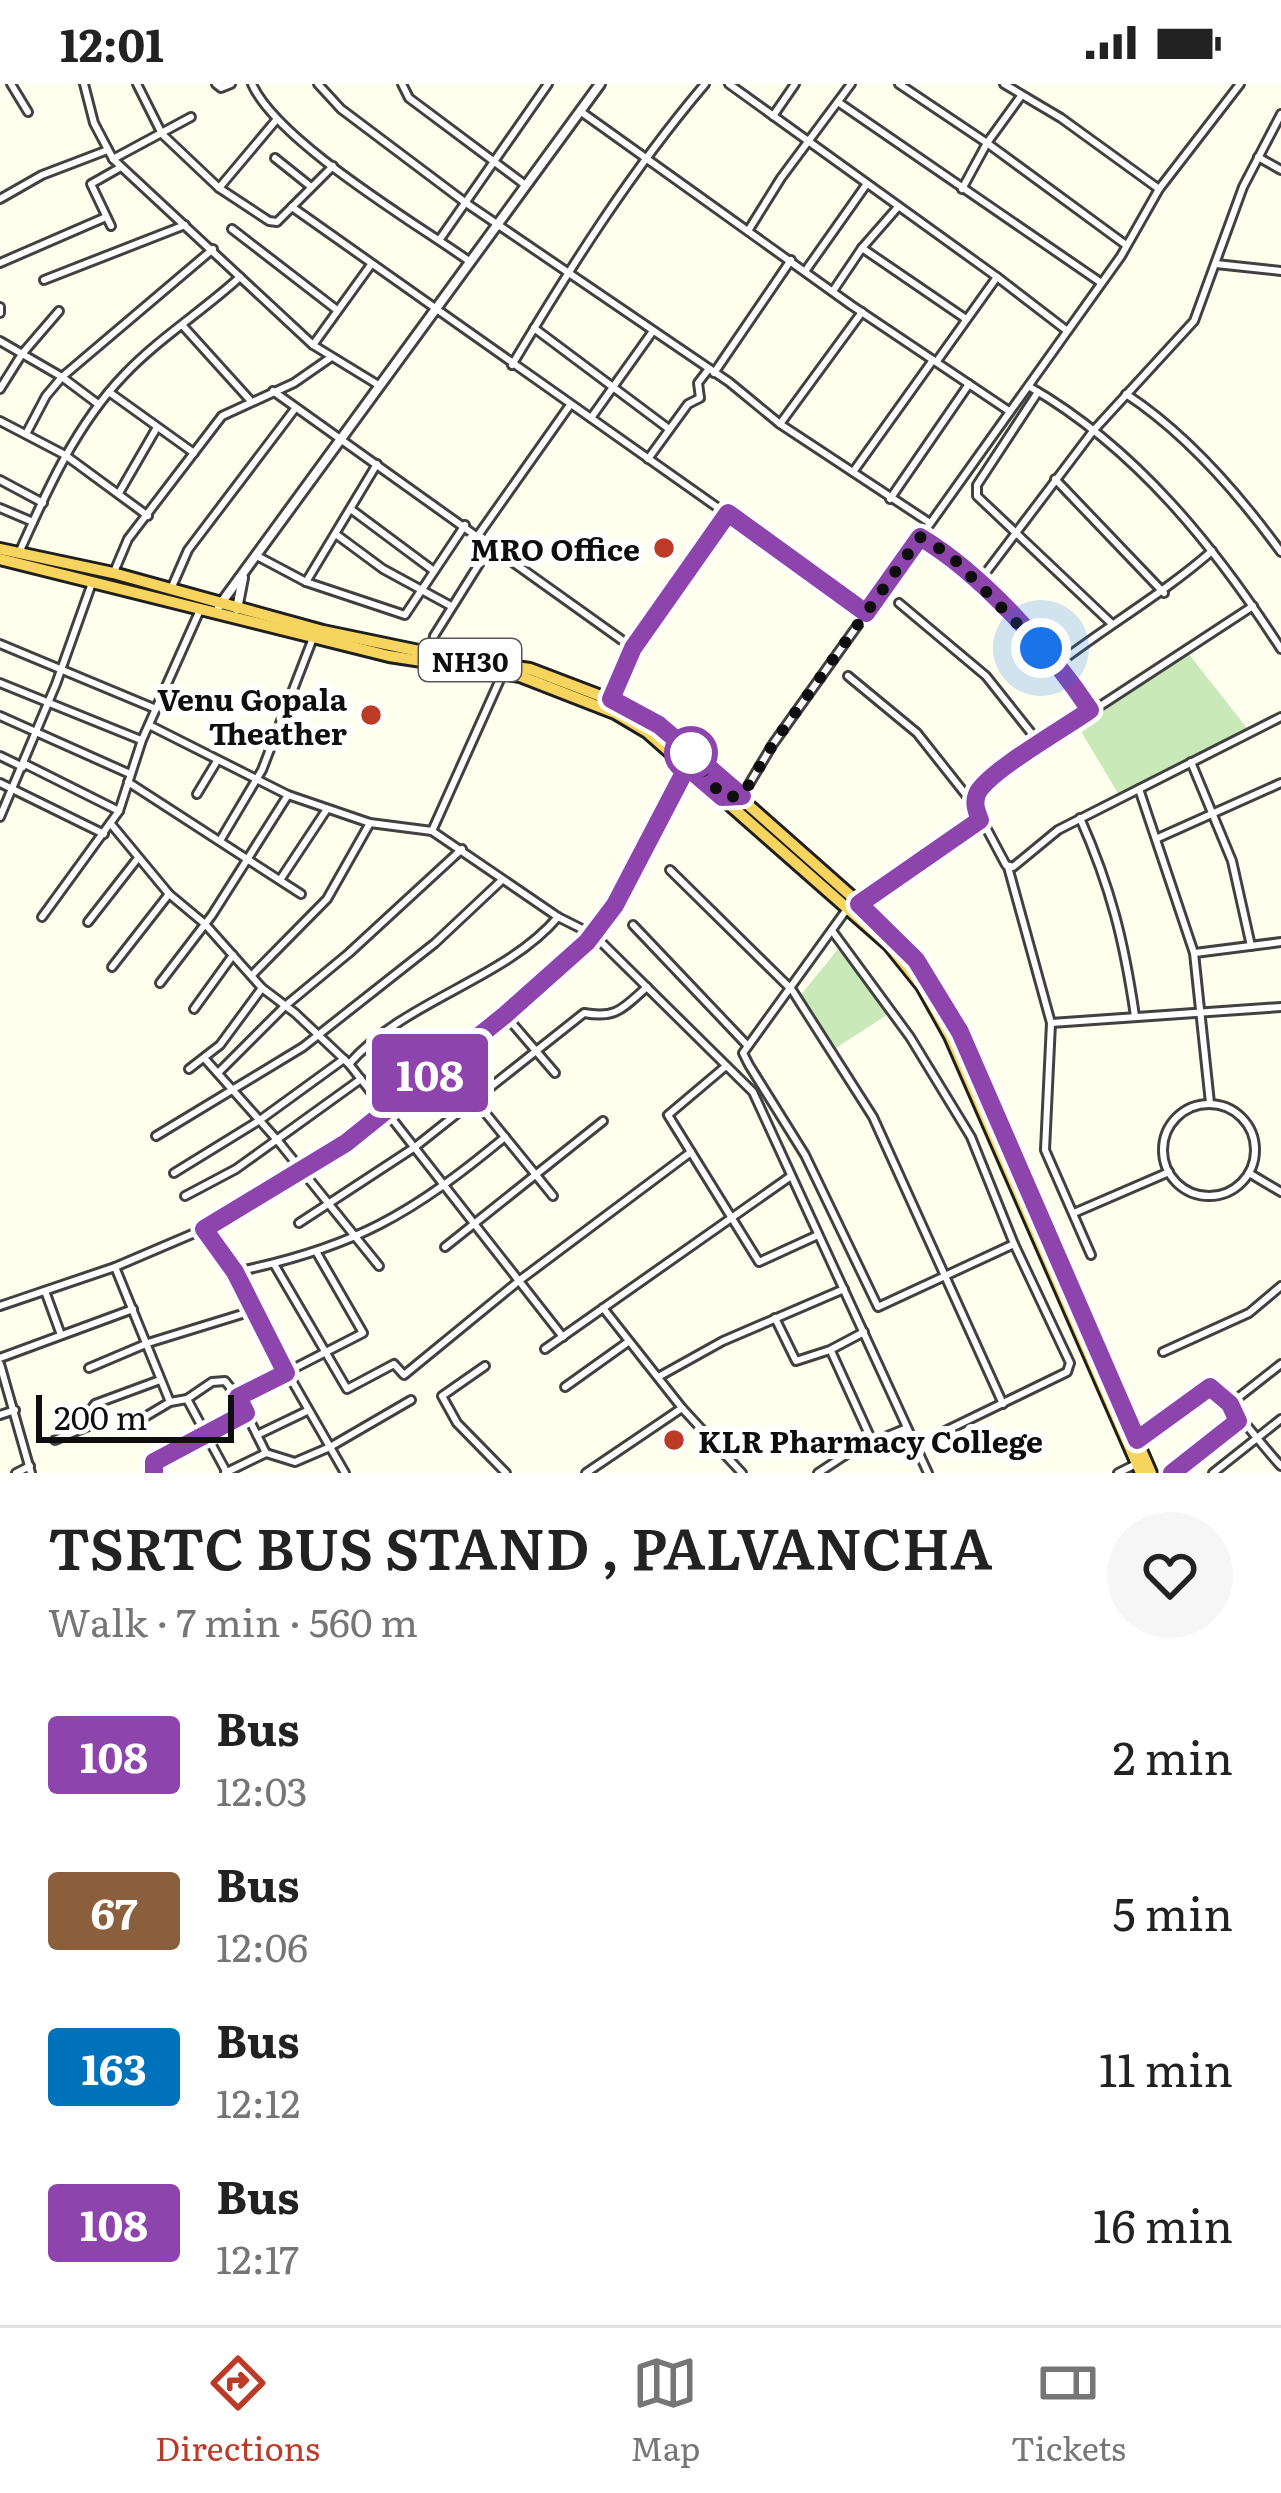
<!DOCTYPE html>
<meta charset="utf-8">
<style>
:root{--surface:#fff;--page:#f6f6f6;--text:#222;--muted:#767676;--line:#e0e0e0;--accent:#bd3a26}
body{margin:0;font-family:Literata,serif;background:var(--page);color:var(--text);height:100vh;display:flex;flex-direction:column;font-size:45px;white-space:nowrap}
*{box-sizing:border-box;margin:0}
p{font-size:39px;color:var(--muted)}
.icon{flex:none;width:66px;height:66px;fill:none;stroke:currentColor;stroke-width:2;stroke-linecap:round;stroke-linejoin:round}
.map{position:relative;height:1389px;overflow:hidden}
.panel{display:flex;flex-direction:column;background:var(--surface);flex:1}
.panel>*{flex:none}
.badge{padding:0 24px;border-radius:9px;font-size:42px;line-height:78px}
.scale{position:absolute;left:36px;bottom:30px;width:198px;box-sizing:border-box;padding-left:12px;border:6px solid #0e0e0e;border-top:0;font-size:33px;line-height:42px;white-space:nowrap;color:#0e0e0e;-webkit-text-stroke:9px #fff;paint-order:stroke}
.you{position:absolute;width:60px;height:60px;margin:-30px;border:9px solid #fff;border-radius:50%;background:#1a73e8;box-shadow:0 0 0 18px #1a73e833}
.map>.badge{position:absolute;translate:-50% -50%;box-shadow:0 0 0 6px #fff}
.round{display:grid;place-items:center;flex:none;width:126px;height:126px;border-radius:63px;background:var(--page)}
.head{display:flex;align-items:center;justify-content:space-between;height:204px;padding:0 48px}
h1{font-size:57px;font-weight:600;line-height:90px}
ul{padding:0;list-style:none}
li{display:flex;align-items:center;gap:36px;height:156px;padding:0 48px}
li div{flex:1}
li b{display:block;font-size:45px}
li em{font-style:normal}
li .badge{min-width:132px;font-weight:700;text-align:center}
.status{display:flex;justify-content:space-between;align-items:center;height:84px;padding:0 60px;background:var(--surface);direction:ltr}
.status svg{height:33px;fill:currentColor}
.dock{display:flex;justify-content:space-around;align-items:center;height:168px;border-top:3px solid var(--line);background:var(--surface);font-size:33px;color:var(--muted)}
.dock a{display:grid;justify-items:center;gap:6px}
.dock .active{color:var(--accent)}
.map>svg:first-child{display:block}
.green{fill:#c9e9b8}
.lines{fill:none;stroke-linecap:round;stroke-linejoin:round}
.minor-casing{stroke:#414141;stroke-width:12}
.tertiary-casing{stroke:#414141;stroke-width:14}
.trunk-casing{stroke:#1f1f1f;stroke-width:16}
.minor{stroke:#fff;stroke-width:6}
.tertiary{stroke:#fff;stroke-width:8}
.trunk{stroke:#f6d45e;stroke-width:10}
.line-casing{stroke:#fff;stroke-width:27}
.line{stroke:#8e44ad;stroke-width:18}
.walk{stroke:#0e0e0e;stroke-width:12;stroke-dasharray:0 21.6}
.poi-dot{fill:#bd3a26;stroke:#fff;stroke-width:4.5}
.stop-dot{fill:#fff;stroke:#8e44ad;stroke-width:6}
.labels{text-anchor:middle;dominant-baseline:central;stroke-width:12;stroke-linejoin:round;paint-order:stroke}
.shield{fill:#fff;stroke:#565656;stroke-width:3}
.shield-label{font-size:27px;font-weight:bold;fill:#0e0e0e}
.poi-label{font-size:30px;font-weight:bold;fill:#0e0e0e;stroke:#fff;text-anchor:end}
</style>
<div class="status"><b>12:01</b><svg viewBox="0 0 49 12"><path d="M0 12V9h3v3zM5 12V6h3v6zM10 12V3h3v9zM15 12V0h3v12zM26 1h20v11H26zM47 4h2v5h-2z"/></svg></div>
<div class="map">
<svg width="1281" height="1389" viewBox="0 0 1281 1389">
<rect width="100%" height="100%" fill="#ffe"/>
<g class="green">
<polygon points="1188,569 1247,644 1119,711 1079,644"/>
<polygon points="838,865 890,929 836,964 800,912"/>
</g>
<g class="lines">
<defs>
<g id="minor">
<polyline points="11,0 28,28"/>
<polyline points="84,0 94,39 113,75 313,261 380,302"/>
<polyline points="137,0 162,50 219,104 269,137 277,138 333,82"/>
<polyline points="216,0 221,4 231,0"/>
<path d="M252,0C277,57 415,139 469,177"/>
<polyline points="318,0 341,25 466,119 729,298 780,340 930,439"/>
<polyline points="402,0 409,14 524,100"/>
<polyline points="729,0 997,193 937,277"/>
<polyline points="899,0 987,59 1021,12"/>
<polyline points="1004,0 1061,34 1159,105"/>
<polyline points="838,18 1100,198"/>
<polyline points="580,27 851,221 1009,327"/>
<polyline points="773,32 795,0"/>
<polyline points="1258,73 1281,86"/>
<polyline points="275,74 310,102"/>
<polyline points="113,75 191,33"/>
<polyline points="219,104 277,35"/>
<polyline points="962,105 987,59 1126,161"/>
<polyline points="0,115 42,91 105,67"/>
<polyline points="292,123 867,529"/>
<polyline points="111,142 91,100 121,83"/>
<polyline points="232,145 337,226"/>
<polyline points="748,147 781,94 851,0"/>
<polyline points="440,155 548,0"/>
<polyline points="862,164 966,235"/>
<polyline points="0,179 106,133"/>
<polyline points="1216,180 1281,187"/>
<polyline points="806,186 866,101"/>
<polyline points="997,193 1066,246"/>
<polyline points="44,196 185,141"/>
<polyline points="833,207 862,164 898,123"/>
<polyline points="0,223 0,229"/>
<polyline points="183,242 249,315"/>
<polyline points="534,244 669,345"/>
<polyline points="0,257 62,293 98,320"/>
<polyline points="313,261 370,182"/>
<path d="M512,281C570,184 631,87 705,0"/>
<polyline points="714,289 791,176"/>
<path d="M1030,303C1136,364 1216,464 1281,565"/>
<polyline points="0,305 22,270 59,227"/>
<polyline points="273,307 633,564"/>
<polyline points="109,308 194,369"/>
<polyline points="1038,308 977,401 977,412 1111,539"/>
<path d="M1126,310C1187,350 1238,409 1281,468"/>
<polyline points="591,334 653,247"/>
<polyline points="0,337 65,371 148,432"/>
<polyline points="780,340 862,228"/>
<polyline points="26,350 46,312 62,293 213,165"/>
<polyline points="648,375 688,320 700,314 698,299 708,286"/>
<polyline points="853,388 933,276"/>
<polyline points="1055,395 1164,509"/>
<polyline points="0,396 43,419"/>
<polyline points="119,409 156,345"/>
<polyline points="890,415 969,300"/>
<polyline points="0,424 33,438"/>
<polyline points="352,426 434,487"/>
<polyline points="479,450 570,321"/>
<polyline points="337,451 383,485 451,522"/>
<path d="M920,453C981,489 1051,567 1090,627"/>
<path d="M19,469C47,406 76,341 124,291C159,254 203,227 240,193"/>
<polyline points="257,472 306,498 405,531 465,441"/>
<polyline points="114,488 128,455 222,332 294,299 330,274"/>
<polyline points="306,498 377,380"/>
<polyline points="978,499 1093,347 1194,237 1243,103 1281,30"/>
<polyline points="171,505 188,466 294,326"/>
<polyline points="899,519 986,592 1040,660"/>
<polyline points="1253,522 990,694 977,710 974,721 1006,781 1013,783 1058,746 1281,633"/>
<polyline points="0,560 156,625"/>
<polyline points="432,570 434,552 491,461"/>
<path d="M1059,579C1110,540 1164,509 1212,467"/>
<polyline points="848,592 917,649 974,721"/>
<polyline points="0,599 141,656"/>
<polyline points="607,615 611,615 633,564 728,429"/>
<polyline points="0,632 130,690"/>
<polyline points="149,641 288,711 370,739 432,747 558,833 594,851 753,1008 928,1389"/>
<polyline points="0,672 23,683"/>
<polyline points="1191,678 1232,777 1251,862"/>
<polyline points="25,680 119,727"/>
<polyline points="128,698 301,810"/>
<polyline points="0,699 104,750"/>
<polyline points="1139,705 1194,869 1210,1019"/>
<polyline points="197,710 217,677"/>
<polyline points="722,713 742,712 773,660 1121,172 1159,105 1240,0"/>
<polyline points="0,733 56,600 92,499"/>
<path d="M1080,734C1111,804 1124,857 1135,932"/>
<polyline points="111,740 169,810 205,840 262,904 295,929 349,980 563,1253"/>
<polyline points="432,747 502,591"/>
<polyline points="1158,754 1281,699"/>
<polyline points="221,755 262,686 313,554"/>
<polyline points="1008,783 1051,939 1045,1066 1091,1171"/>
<polyline points="670,786 792,906 873,1033 1003,1320"/>
<polyline points="280,796 327,725"/>
<polyline points="860,820 980,736"/>
<polyline points="847,825 743,969 749,981 805,1071 878,1223 1014,1160 1070,1279 1067,1288 935,1352"/>
<polyline points="42,833 119,727 142,656 200,526"/>
<polyline points="88,838 138,774"/>
<polyline points="633,841 747,961"/>
<polyline points="833,848 910,953 971,1053 1014,1160"/>
<polyline points="1195,869 1281,858"/>
<polyline points="112,883 169,810"/>
<polyline points="253,890 327,815 370,739"/>
<polyline points="160,899 212,831 288,711"/>
<polyline points="194,925 233,871"/>
<polyline points="505,931 555,989"/>
<polyline points="1051,939 1281,923"/>
<polyline points="205,975 278,1057 379,1182"/>
<polyline points="444,978 553,1112"/>
<path d="M349,980C406,915 503,897 558,833"/>
<polyline points="726,982 668,1031 759,1178 818,1151"/>
<polyline points="189,985 220,961 262,904"/>
<polyline points="218,989 285,922 349,869 462,765"/>
<circle cx="1209" cy="1066" r="46"/>
<polyline points="156,1052 303,963 435,859 502,796"/>
<polyline points="174,1089 260,1036 344,975"/>
<polyline points="1249,1089 1281,1108"/>
<polyline points="185,1112 236,1085 361,995"/>
<polyline points="1074,1129 1169,1088"/>
<path d="M299,1139L415,1063L584,929C617,935 623,924 647,903"/>
<polyline points="204,1145 235,1188 252,1227 330,1363 411,1316"/>
<polyline points="445,1163 603,1037"/>
<polyline points="274,1180 347,1305 394,1280 404,1291 520,1196 691,1068"/>
<polyline points="115,1183 170,1318"/>
<path d="M235,1188C354,1164 412,1130 505,1053"/>
<polyline points="45,1207 61,1251"/>
<polyline points="0,1222 115,1183 204,1145 346,1059 387,1027 553,890 601,844 687,683"/>
<polyline points="603,1224 682,1324"/>
<polyline points="775,1234 796,1277 830,1266 864,1248"/>
<polyline points="545,1265 791,1092"/>
<polyline points="831,1267 872,1357"/>
<polyline points="1163,1268 1249,1229 1281,1202"/>
<polyline points="0,1274 133,1225"/>
<polyline points="0,1280 31,1389"/>
<polyline points="485,1282 442,1312 457,1339 506,1389"/>
<polyline points="89,1284 148,1259 252,1227"/>
<polyline points="660,1292 723,1257 844,1205"/>
<polyline points="565,1303 628,1258"/>
<polyline points="238,1313 363,1249 317,1169"/>
<polyline points="187,1315 227,1389"/>
<polyline points="1230,1320 1281,1280"/>
<polyline points="0,1331 15,1326"/>
<polyline points="133,1340 170,1318 187,1315 212,1298 225,1297 238,1313 266,1369"/>
<polyline points="257,1351 307,1327"/>
<polyline points="55,1356 91,1341 91,1325 95,1320 160,1296"/>
<path d="M1137,1356L1210,1303C1231,1318 1260,1360 1281,1382"/>
<polyline points="16,1389 30,1382"/>
<polyline points="154,1389 154,1378 246,1329"/>
<polyline points="225,1389 266,1369 295,1378 330,1363 345,1389"/>
<polyline points="586,1389 682,1324 742,1389"/>
<polyline points="818,1389 853,1366 907,1344"/>
<polyline points="1118,1389 1136,1380"/>
<polyline points="1172,1389 1238,1337"/>
<polyline points="1213,1389 1281,1335"/>
</g>
<g id="tertiary">
<polyline points="219,522 600,0"/>
<polyline points="237,525 243,494"/>
</g>
<g id="trunk">
<polyline points="0,465 113,489 323,547 448,573 530,585 627,622 659,642 885,842 931,897 960,948 1151,1389"/>
<polyline points="0,475 389,572 520,592 615,629 647,648 889,861 922,902 950,952 1141,1389"/>
</g>
</defs>
<use href="#minor" class="minor-casing"/>
<use href="#tertiary" class="tertiary-casing"/>
<use href="#trunk" class="trunk-casing"/>
<use href="#minor" class="minor"/>
<use href="#tertiary" class="tertiary"/>
<use href="#trunk" class="trunk"/>
</g>
<g class="lines">
<defs>
<path id="line" d="M154,1389V1378L246,1329L238,1313L286,1289L235,1188L204,1145L346,1059L505,931L587,858L615,821L687,683L722,713L742,712L659,641L611,615L633,564L728,429L866,529L920,453C981,489 1051,567 1090,626C1065,644 992,685 978,708C973,718 976,726 980,736L859,820L916,876L960,948L1137,1356L1210,1303L1230,1320L1238,1337L1172,1389"/>
</defs>
<use href="#line" class="line-casing"/>
<use href="#line" class="line"/>
<polyline class="walk" points="691,669 722,713 742,712 773,660 920,453 949,470 1041,564"/>
</g>
<g class="poi-dot">
<circle cx="664" cy="464" r="12"/>
<circle cx="371" cy="631" r="12"/>
<circle cx="674" cy="1356" r="12"/>
</g>
<circle class="stop-dot" cx="691" cy="669" r="24"/>
<g class="labels">
<rect class="shield" x="419" y="555" width="102" height="42" rx="9"/>
<g class="shield-label">
<text x="470" y="576">NH30</text>
</g>
<g class="poi-label">
<text x="640" y="464">MRO Office</text>
<text x="347" y="614">Venu Gopala<tspan x="347" dy="34">Theather</tspan></text>
<text x="698" y="1356" text-anchor="start">KLR Pharmacy College</text>
</g>
</g>
</svg>
<div class="scale">200 m</div>
<div class="you" style="left:1041px;top:564px"></div>
<b class="badge" style="left:430px;top:989px;background:#8e44ad;color:#fff">108</b>
</div>
<section class="panel">
<div class="head"><div><h1>TSRTC BUS STAND , PALVANCHA</h1><p>Walk · 7 min · 560 m</p></div><a class="round"><svg class="icon" aria-label="heart" viewBox="0 0 24 24"><path d="M12 20l-8-8c-3-5 5-10 8-4 3-6 11-1 8 4z"/></svg></a></div>
<ul>
<li><span class="badge" style="background:#8e44ad;color:#fff">108</span><div><b>Bus</b><p>12:03</p></div><em>2 min</em></li>
<li><span class="badge" style="background:#8b5e3c;color:#fff">67</span><div><b>Bus</b><p>12:06</p></div><em>5 min</em></li>
<li><span class="badge" style="background:#0072bc;color:#fff">163</span><div><b>Bus</b><p>12:12</p></div><em>11 min</em></li>
<li><span class="badge" style="background:#8e44ad;color:#fff">108</span><div><b>Bus</b><p>12:17</p></div><em>16 min</em></li>
</ul>
</section>
<nav class="dock">
<a class="active"><svg class="icon" aria-label="directions" viewBox="0 0 24 24"><path d="M12 3l9 9-9 9-9-9zM9 14v-3h6M13 9l2 2-2 2"/></svg>Directions</a>
<a><svg class="icon" aria-label="map" viewBox="0 0 24 24"><path d="M3 6l6-2 6 2 6-2v14l-6 2-6-2-6 2zM9 4v14M15 6v14"/></svg>Map</a>
<a><svg class="icon" aria-label="tickets" viewBox="0 0 24 24"><path d="M3 7h18v10H3zM15 7v10"/></svg>Tickets</a>
</nav>
